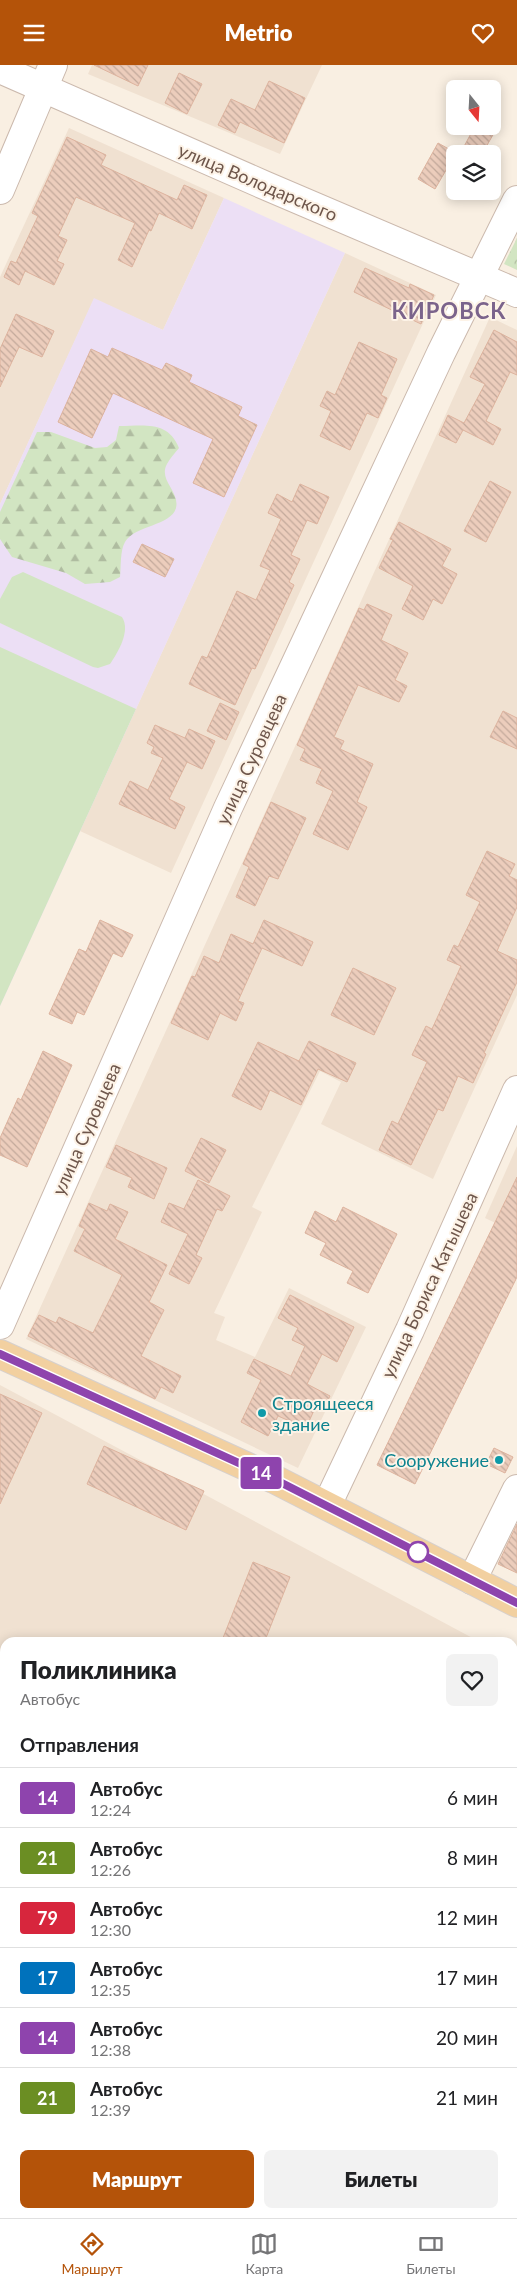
<!DOCTYPE html>
<html lang="ru">
<meta charset="utf-8">
<style>
:root{--surface:#fff;--page:#f2f2f2;--text:#202124;--muted:#757577;--line:#e0e0e0;--accent:#b45309}
body{margin:0;font-family:Lato,sans-serif;background:var(--page);color:var(--text);height:100vh;display:flex;flex-direction:column;font-size:19px;white-space:nowrap}
*{box-sizing:border-box;margin:0}
p{font-size:16px;color:var(--muted)}
.icon{flex:none;width:28px;height:28px;fill:none;stroke:currentColor;stroke-width:2;stroke-linecap:round;stroke-linejoin:round}
.map{position:relative;flex:1;overflow:hidden}
.drawer{position:absolute;left:0px;top:1572px;width:518px;height:581px;display:flex;flex-direction:column;background:var(--surface);border-radius:15px 15px 0 0;box-shadow:0 2px 12px #0003}
.drawer>*{flex:none}
.badge{padding:0 10px;border-radius:4px;font-size:18px;line-height:32px}
.needle{width:32px;rotate:162deg}
.buttons{position:absolute;left:446px;top:15px;display:grid;gap:10px}
.buttons a{display:grid;place-items:center;width:55px;height:55px;border-radius:8px;background:var(--surface);box-shadow:0 2px 12px #0003;font-size:25px}
.map>.badge{position:absolute;translate:-50% -50%;box-shadow:0 0 0 2px #fff}
h2{padding:0 20px;font-size:19px;line-height:45px}
.round{display:grid;place-items:center;flex:none;width:52px;height:52px;border-radius:8px;background:var(--page)}
.summary{display:flex;align-items:center;justify-content:space-between;height:85px;padding:0 20px}
h1{font-size:24px;font-weight:800;line-height:38px}
.primary-button{display:flex;gap:10px;margin-top:auto;padding:10px 20px}
.primary-button a{flex:1;height:58px;border-radius:8px;background:var(--accent);color:#fff;font-size:20px;font-weight:800;line-height:58px;text-align:center}
.primary-button a+a{background:var(--page);color:var(--text)}
ul{padding:0;list-style:none}
li{display:flex;align-items:center;gap:15px;height:60px;padding:0 20px;border-top:1px solid var(--line)}
li div{flex:1}
li b{display:block;font-size:19px}
li em{font-style:normal}
li .badge{min-width:55px;font-weight:700;text-align:center}
header{display:flex;justify-content:space-between;align-items:center;height:65px;padding:0 20px;background:var(--accent);color:#fff;font-size:22px;font-weight:800}
.tab-bar{display:flex;justify-content:space-around;align-items:center;height:70px;border-top:1px solid var(--line);background:var(--surface);font-size:14px;color:var(--muted)}
.tab-bar a{display:grid;justify-items:center;gap:2px}
.tab-bar .selected{color:var(--accent)}
.map>svg:first-child{display:block}
.residential{fill:#f0e1d1}
.education{fill:#ecdff5}
.forest{fill:url(#forest-firs)}
.park{fill:url(#park-crowns)}
.pitch{fill:#d2e5c2}
.building{fill:url(#building-back-hatch);stroke:#ddb39e}
.lines{fill:none;stroke-linecap:round;stroke-linejoin:round}
.minor-casing{stroke:#cbb9ad;stroke-width:30}
.major-casing{stroke:#d6d0cd;stroke-width:30}
.minor{stroke:#fff;stroke-width:28}
.major{stroke:#f2d0a0;stroke-width:28}
.line-casing{stroke:#fff;stroke-width:11}
.line{stroke:#8e44ad;stroke-width:8}
.culture-dot{fill:#0f9aa8;stroke:#fdf3e7;stroke-width:2}
.stop-dot{fill:#fff;stroke:#8e44ad;stroke-width:2.5}
.labels{text-anchor:middle;dominant-baseline:central;stroke-width:4;stroke-linejoin:round;paint-order:stroke}
.street-label{font-size:18px;fill:#6e564b;stroke:#fdf3e7}
.culture-label{font-size:18px;fill:#0d838f;stroke:#fdf3e7;text-anchor:start}
.district-label{font-size:22px;font-weight:bold;letter-spacing:1px;fill:#7b638b;stroke:#fdf3e7}
</style>
<header><svg class="icon" aria-label="menu" viewBox="0 0 24 24"><path d="M4 6h16M4 12h16M4 18h16"/></svg>Metrio<svg class="icon" aria-label="heart" viewBox="0 0 24 24"><path d="M12 20l-8-8c-3-5 5-10 8-4 3-6 11-1 8 4z"/></svg></header>
<div class="map">
<svg width="517" height="2153" viewBox="0 0 517 2153">
<defs>
<pattern id="forest-firs" width="22" height="20" patternUnits="userSpaceOnUse" patternTransform="scale(1.25)"><rect width="22" height="20" fill="#d2e5c2"/><path d="M5 1l3.5 6h-7zM16 11l3.5 6h-7z" fill="#afbca0"/></pattern>
<pattern id="park-crowns" width="20" height="18" patternUnits="userSpaceOnUse" patternTransform="scale(1.25)"><rect width="20" height="18" fill="#d2e5c2"/><path d="M2 6a3 3 0 1 1 6 0M12 15a3 3 0 1 1 6 0" fill="none" stroke="#afbca0"/></pattern>
<pattern id="building-back-hatch" width="6" height="6" patternUnits="userSpaceOnUse" patternTransform="scale(1.25)"><rect width="6" height="6" fill="#eccdbc"/><path d="M-1 5l2 2M0 0l6 6M5-1l2 2" fill="none" stroke="#c3a99b"/></pattern>
</defs>
<rect width="100%" height="100%" fill="#f9efe2"/>
<g class="residential">
<polygon points="92,0 322,0 280,89 88,9"/>
<polygon points="69,63 224,133 163,265 94,234 0,439 0,212"/>
<polygon points="345,188 436,230 171,808 80,766"/>
<polygon points="490,252 517,265 517,930 433,1114 321,1059 341,1017 320,1006 252,1142 262,1147 214,1248 225,1252 216,1275 255,1292 289,1223 366,1262 298,1403 26,1274"/>
<polygon points="517,1081 517,1168 485,1153"/>
<polygon points="0,1320 480,1577 5,1578 5,2149 433,2149 432,2153 0,2153"/>
<polygon points="513,1595 517,1597 517,1930 513,1942"/>
</g>
<polygon class="education" points="224,133 345,188 0,941 0,439 94,233 163,265"/>
<path class="forest" d="M119,361C144,361 168,355 179,383C175,388 170,393 167,399C158,415 180,426 176,443C171,461 135,460 125,477C120,485 121,502 120,512L110,517L85,519L66,508L12,492L0,474V447L37,367H51L95,383L107,382L116,375Z"/>
<polygon class="park" points="517,173 517,205 504,199"/>
<g class="pitch">
<path d="M23,507L122,552C131,566 118,587 110,599L98,603L93,602L0,558V534L12,512Z"/>
<polygon points="0,582 136,644 0,941"/>
</g>
<g class="building">
<polygon points="94,0 148,0 138,21"/>
<polygon points="179,8 202,19 187,49 165,38"/>
<polygon points="269,16 305,33 284,78 240,57 235,68 218,60 231,34 255,45"/>
<polygon points="475,61 498,61 482,89 460,89"/>
<polygon points="67,72 106,90 101,100 177,135 184,120 207,130 192,164 159,148 151,166 149,165 132,202 118,195 135,158 76,132 58,171 67,175 57,196 64,199 54,220 25,206 19,220 4,212 11,196 16,198 38,151 32,148"/>
<polygon points="438,78 456,88 435,124 418,114"/>
<polygon points="365,203 409,223 410,219 434,230 421,259 354,227"/>
<polygon points="16,249 54,266 42,292 19,282 0,322 0,284"/>
<polygon points="494,265 517,277 517,310 510,307 486,356 501,364 493,380 463,365 456,378 439,370 448,350 464,358 485,319 470,312"/>
<polygon points="359,277 397,294 381,330 387,333 378,353 367,348 350,385 320,371 331,346 320,341 327,326 335,330"/>
<polygon points="112,283 162,305 166,298 192,310 189,317 242,342 238,351 257,360 224,432 193,418 213,374 113,328 92,373 58,357 91,284 108,292"/>
<polygon points="490,416 511,427 486,477 464,466"/>
<polygon points="300,419 329,432 317,459 307,455 291,490 300,494 289,517 294,520 255,604 252,603 235,640 189,619 202,591 207,593 237,526 256,535 270,505 260,501 281,454 268,448 277,429 292,437"/>
<polygon points="399,457 451,484 442,501 457,509 442,539 433,534 423,555 402,544 413,521 379,503 393,475 390,474"/>
<polygon points="142,479 174,494 165,512 133,497"/>
<polygon points="367,539 392,550 381,575 408,588 395,615 407,621 399,637 358,620 334,672 344,676 340,684 373,699 357,737 367,742 348,785 313,769 333,726 316,718 322,704 300,695 305,684 297,680 359,543 364,545"/>
<polygon points="220,638 239,647 226,675 207,666"/>
<polygon points="503,646 517,653 517,684 490,672"/>
<polygon points="155,660 185,673 189,664 215,676 202,704 187,697 169,734 185,742 175,764 119,739 130,716 148,725 163,693 151,688 154,682 147,678"/>
<polygon points="271,737 306,753 278,814 269,811 255,841 236,832 249,802 243,799"/>
<polygon points="487,786 515,799 509,811 517,815 517,842 497,886 517,895 517,917 484,988 486,989 473,1018 458,1011 443,1046 438,1044 411,1100 379,1085 392,1056 398,1059 427,997 412,990 426,961 432,964 461,901 447,895 454,880 458,882 480,837 466,830"/>
<polygon points="100,855 133,870 122,892 113,888 84,950 77,947 72,959 49,949 79,884 86,887"/>
<polygon points="264,855 313,877 302,901 262,883 238,936 244,938 236,956 220,948 208,975 171,958 192,911 195,912 204,891 219,898 231,869 253,879"/>
<polygon points="353,903 396,923 374,970 331,950"/>
<polygon points="309,976 356,998 347,1017 318,1004 301,1040 270,1025 261,1045 232,1031 258,977 299,996"/>
<polygon points="43,986 72,1000 27,1102 0,1090 0,1073 18,1033 21,1035"/>
<polygon points="201,1073 226,1085 209,1118 185,1106"/>
<polygon points="116,1080 167,1103 154,1134 128,1122 132,1113 106,1102"/>
<polygon points="517,1112 517,1212 415,1419 377,1400"/>
<polygon points="198,1115 230,1131 222,1146 217,1144 196,1190 202,1193 189,1219 169,1209 188,1169 161,1157 169,1138 184,1144"/>
<polygon points="89,1138 107,1146 110,1139 128,1147 115,1174 167,1200 149,1237 164,1245 141,1291 181,1311 173,1328 161,1322 155,1334 28,1271 39,1250 56,1258 59,1252 93,1268 122,1210 74,1186 85,1164 79,1161"/>
<polygon points="343,1142 397,1169 368,1228 347,1218 353,1206 320,1190 326,1178 305,1168 315,1146 336,1157"/>
<polygon points="290,1230 354,1262 337,1297 322,1289 307,1319 330,1331 323,1345 316,1341 306,1363 278,1351 268,1371 241,1357 261,1315 247,1308 254,1294 291,1311 305,1281 292,1275 298,1263 278,1253"/>
<polygon points="0,1329 42,1348 0,1439"/>
<polygon points="104,1381 204,1426 186,1465 87,1419"/>
<polygon points="494,1383 513,1392 505,1408 486,1399"/>
<polygon points="517,1459 517,1508 498,1499"/>
<polygon points="253,1497 290,1512 264,1578 221,1578"/>
</g>
<g class="lines">
<defs>
<g id="minor">
<polyline points="0,4 264,120 517,228"/>
<polyline points="0,125 53,0"/>
<polyline points="0,1260 228,743 441,288 517,135"/>
<polyline points="327,1440 410,1265 517,1025"/>
<polyline points="472,1515 517,1424"/>
<polyline points="512,2010 517,1999"/>
<polyline points="456,2153 458,2149"/>
</g>
<polyline id="major" points="0,1289 274,1414 517,1538"/>
</defs>
<use href="#minor" class="minor-casing"/>
<use href="#major" class="major-casing"/>
<use href="#minor" class="minor"/>
<use href="#major" class="major"/>
</g>
<g class="lines">
<defs>
<polyline id="line" points="0,1289 274,1414 517,1538"/>
</defs>
<use href="#line" class="line-casing"/>
<use href="#line" class="line"/>
</g>
<g class="culture-dot">
<circle cx="262" cy="1348" r="5"/>
<circle cx="499" cy="1395" r="5"/>
</g>
<circle class="stop-dot" cx="418" cy="1487" r="10"/>
<g class="labels">
<g class="street-label">
<text transform="translate(258 117) rotate(23)">улица Володарского</text>
<text transform="translate(251 694) rotate(-65)">улица Суровцева</text>
<text transform="translate(86 1064) rotate(-66)">улица Суровцева</text>
<text transform="translate(429 1220) rotate(-65)">улица Бориса Катышева</text>
</g>
<g class="culture-label">
<text x="272" y="1338">Строящееся<tspan x="272" dy="21">здание</tspan></text>
<text x="489" y="1395" text-anchor="end">Сооружение</text>
</g>
<g class="district-label">
<text x="449" y="245">КИРОВСК</text>
</g>
</g>
</svg>
<div class="buttons">
<a><svg class="needle" viewBox="-14 -14 28 28"><path d="M0-13l5 13h-10z" fill="#e53935"/><path d="M0 13l5-13h-10z" fill="#757577"/></svg></a>
<a><svg class="icon" aria-label="layers" viewBox="0 0 24 24"><path d="M12 4l9 5-9 5-9-5zM3 14l9 5 9-5"/></svg></a>
</div>
<b class="badge" style="left:261px;top:1408px;background:#8e44ad;color:#fff">14</b>
<section class="drawer">
<div class="summary"><div><h1>Поликлиника</h1><p>Автобус</p></div><a class="round"><svg class="icon" aria-label="heart" viewBox="0 0 24 24"><path d="M12 20l-8-8c-3-5 5-10 8-4 3-6 11-1 8 4z"/></svg></a></div>
<h2>Отправления</h2>
<ul>
<li><span class="badge" style="background:#8e44ad;color:#fff">14</span><div><b>Автобус</b><p>12:24</p></div><em>6 мин</em></li>
<li><span class="badge" style="background:#6b8e23;color:#fff">21</span><div><b>Автобус</b><p>12:26</p></div><em>8 мин</em></li>
<li><span class="badge" style="background:#d7263d;color:#fff">79</span><div><b>Автобус</b><p>12:30</p></div><em>12 мин</em></li>
<li><span class="badge" style="background:#0072bc;color:#fff">17</span><div><b>Автобус</b><p>12:35</p></div><em>17 мин</em></li>
<li><span class="badge" style="background:#8e44ad;color:#fff">14</span><div><b>Автобус</b><p>12:38</p></div><em>20 мин</em></li>
<li><span class="badge" style="background:#6b8e23;color:#fff">21</span><div><b>Автобус</b><p>12:39</p></div><em>21 мин</em></li>
</ul>
<div class="primary-button"><a>Маршрут</a><a>Билеты</a></div>
</section>
</div>
<nav class="tab-bar">
<a class="selected"><svg class="icon" aria-label="directions" viewBox="0 0 24 24"><path d="M12 3l9 9-9 9-9-9zM9 14v-3h6M13 9l2 2-2 2"/></svg>Маршрут</a>
<a><svg class="icon" aria-label="map" viewBox="0 0 24 24"><path d="M3 6l6-2 6 2 6-2v14l-6 2-6-2-6 2zM9 4v14M15 6v14"/></svg>Карта</a>
<a><svg class="icon" aria-label="tickets" viewBox="0 0 24 24"><path d="M3 7h18v10H3zM15 7v10"/></svg>Билеты</a>
</nav>
